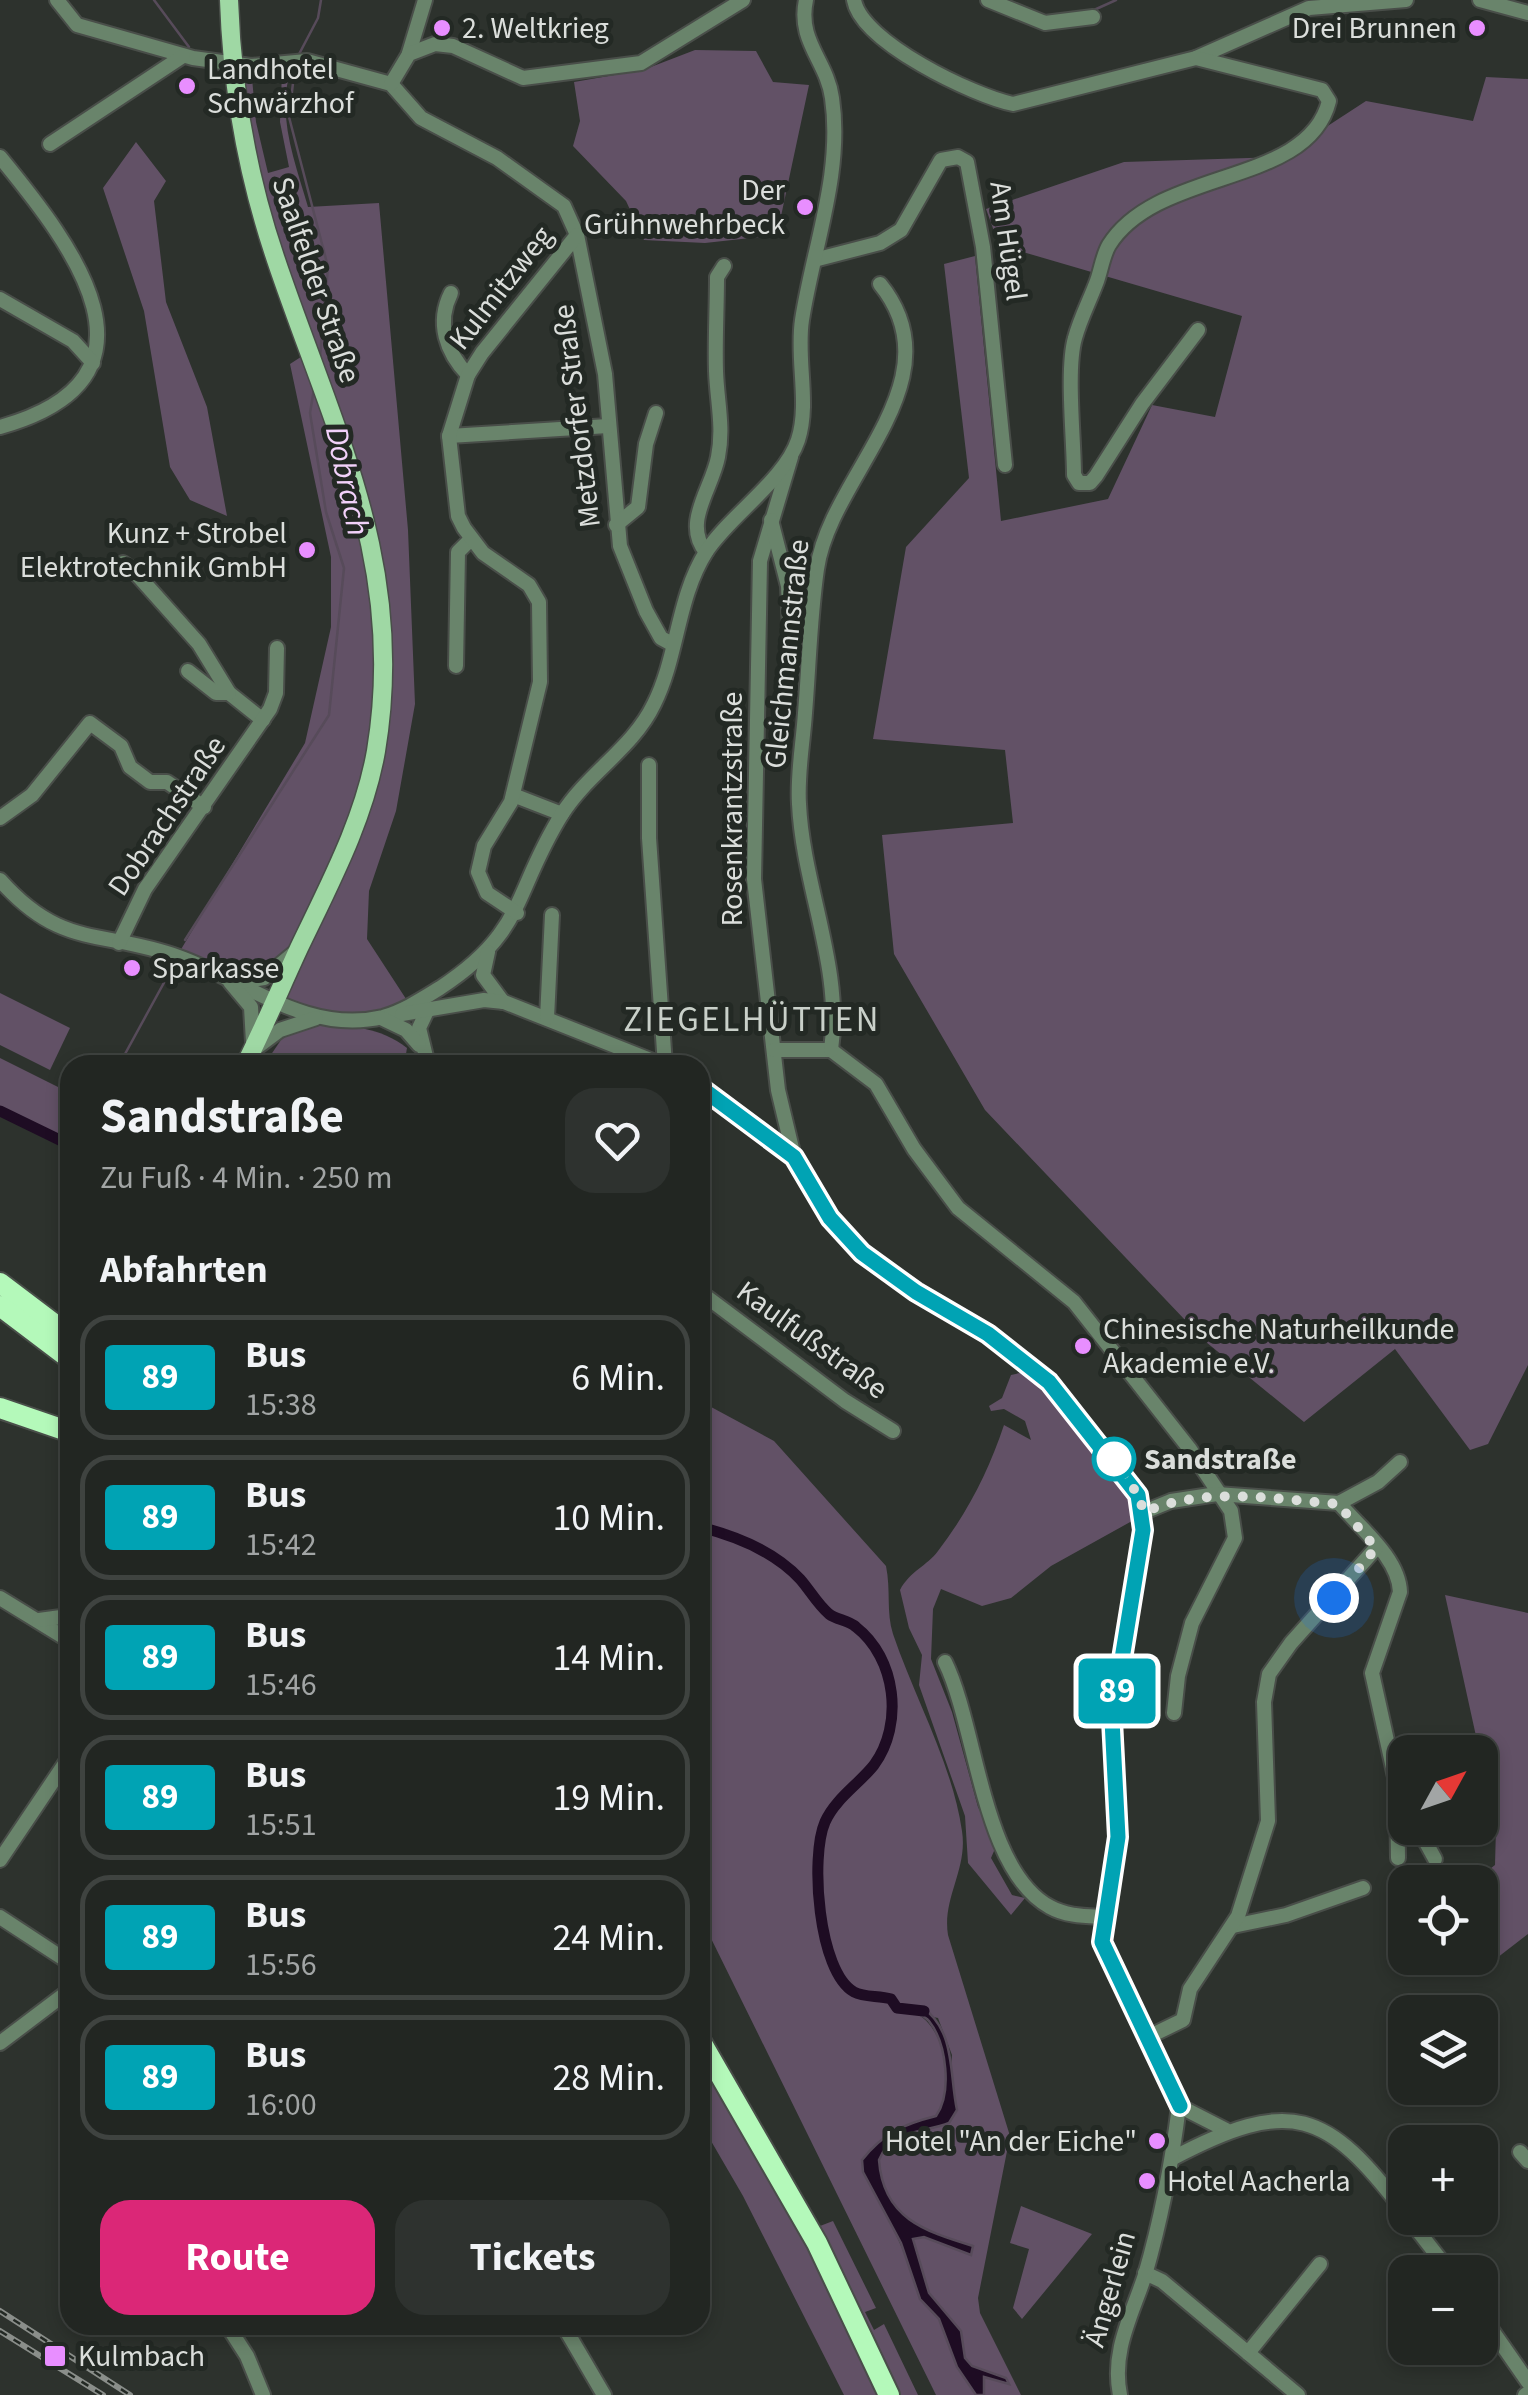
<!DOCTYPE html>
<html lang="de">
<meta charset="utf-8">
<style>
:root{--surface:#222622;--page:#2e322f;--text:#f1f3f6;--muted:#a2a5a5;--line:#3f4340;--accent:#db2777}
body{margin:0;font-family:"Source Sans 3",sans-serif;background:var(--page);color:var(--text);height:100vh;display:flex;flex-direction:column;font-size:38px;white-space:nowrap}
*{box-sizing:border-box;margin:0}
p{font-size:32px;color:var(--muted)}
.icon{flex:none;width:55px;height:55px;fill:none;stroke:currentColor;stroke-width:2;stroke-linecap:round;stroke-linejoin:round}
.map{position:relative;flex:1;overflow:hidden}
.panel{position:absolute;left:60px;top:1055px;width:650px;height:1280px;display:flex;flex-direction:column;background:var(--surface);border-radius:30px;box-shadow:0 5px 15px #0003,0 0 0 2px var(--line)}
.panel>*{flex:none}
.badge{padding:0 20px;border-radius:8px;font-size:35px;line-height:65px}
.needle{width:65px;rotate:50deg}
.fabs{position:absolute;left:1388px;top:1735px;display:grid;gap:20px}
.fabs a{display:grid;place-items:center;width:110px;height:110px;border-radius:20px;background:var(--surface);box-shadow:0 5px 15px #0003,0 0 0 2px var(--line);font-size:50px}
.you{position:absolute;width:50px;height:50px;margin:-25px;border:8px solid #fff;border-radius:50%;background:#1a73e8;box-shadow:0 0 0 15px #1a73e833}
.map>.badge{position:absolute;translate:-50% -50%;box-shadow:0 0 0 5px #fff}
h2{padding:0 40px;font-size:38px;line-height:90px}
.round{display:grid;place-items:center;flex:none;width:105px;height:105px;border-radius:30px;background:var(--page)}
.headline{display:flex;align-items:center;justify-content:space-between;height:170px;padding:0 40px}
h1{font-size:48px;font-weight:700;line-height:75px}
.cta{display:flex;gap:20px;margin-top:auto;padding:20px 40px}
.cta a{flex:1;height:115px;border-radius:30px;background:var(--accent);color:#fff;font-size:40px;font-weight:700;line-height:115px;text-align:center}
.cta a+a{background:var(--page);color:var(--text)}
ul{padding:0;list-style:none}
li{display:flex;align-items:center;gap:30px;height:125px;margin:0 20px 15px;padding:0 20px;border:5px solid var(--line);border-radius:30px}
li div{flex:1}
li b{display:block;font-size:38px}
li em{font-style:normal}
li .badge{min-width:110px;font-weight:700;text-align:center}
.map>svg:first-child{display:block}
.green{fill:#625166}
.water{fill:#1e0c23;stroke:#574b5a;stroke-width:2.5}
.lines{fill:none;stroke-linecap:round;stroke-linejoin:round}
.stream{stroke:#574b5a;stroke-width:2.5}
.canal{stroke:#1e0c23;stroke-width:11}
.minor-casing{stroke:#494e49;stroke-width:18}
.major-casing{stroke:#494e49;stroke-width:21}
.highway-casing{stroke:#494e49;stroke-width:24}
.minor{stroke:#69846b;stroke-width:14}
.major{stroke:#9fd8a4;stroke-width:18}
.highway{stroke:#b4f9ba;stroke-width:20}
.rail-casing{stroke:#8a8e8a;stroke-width:6}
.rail{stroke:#232924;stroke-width:2.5;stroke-dasharray:8;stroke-linecap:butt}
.line-casing{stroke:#fff;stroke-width:22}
.line{stroke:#00a3b4;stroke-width:15}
.walk{stroke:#dbdedb;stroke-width:10;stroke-dasharray:0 18}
.poi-dot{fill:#e88eff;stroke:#232924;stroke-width:4}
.stop-dot{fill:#fff;stroke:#00a3b4;stroke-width:5}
.labels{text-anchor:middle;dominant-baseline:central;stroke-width:10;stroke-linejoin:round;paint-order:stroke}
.poi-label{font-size:30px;fill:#dbdedb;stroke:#232924;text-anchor:start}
.street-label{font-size:30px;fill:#dbdedb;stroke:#232924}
.stop-label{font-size:30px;font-weight:bold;fill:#dbdedb;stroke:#232924;text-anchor:start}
.water-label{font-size:32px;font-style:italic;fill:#f2d1fa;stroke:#232924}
.quarter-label{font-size:35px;letter-spacing:2.5px;fill:#c9d0c9;stroke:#232924}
</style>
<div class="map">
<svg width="1528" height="2395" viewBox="0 0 1528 2395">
<rect width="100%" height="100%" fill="#2d322d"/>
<g class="green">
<polygon points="695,50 756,51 773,82 809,85 777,235 705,243 644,240 626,201 573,146 580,121 574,82 643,70"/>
<path d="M291,69C276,115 295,162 308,207L379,203L408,530L415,704L396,811L369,891L367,939L410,1005C363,1025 321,1019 274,1002L294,955L264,978L222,975L177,956L305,743L331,627V557L290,364L310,351L276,262L241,83L248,73L264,72L265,76L252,78L256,122L268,173L289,167L280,122L282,73Z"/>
<polygon points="1486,77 1528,79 1528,1365 1488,1444 1470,1450 1395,1349 1304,1422 1206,1342 985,1110 894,954 882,835 1013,823 1005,750 873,739 906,547 969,478 944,264 975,256 1001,521 1108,499 1152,405 1215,417 1242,316 999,245 986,209 1124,162 1280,157 1366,101 1473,121"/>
<polygon points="136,142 166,181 154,201 166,302 207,407 227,516 190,500 170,467 144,311 103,188"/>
<polygon points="0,993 70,1028 50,1070 0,1045"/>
<path d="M318,1025C352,1026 380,1027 407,1048L404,1065L266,1062L283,1037Z"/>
<polygon points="0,1058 70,1093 70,1141 0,1108"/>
<path d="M1024,1372C1057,1409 1135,1471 1132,1521L1051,1566L1011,1598L982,1606L941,1589L933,1609L931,1659L952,1712L978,1807L997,1844L991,1858L1012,1895L1025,1898L1011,1915L968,1863L965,1816L919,1685L922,1655L909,1628L900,1590C910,1571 927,1566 938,1551C968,1512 989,1470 1004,1425L1031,1440L1025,1421L1004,1409L991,1411L989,1406L1002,1398L1011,1375Z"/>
<path d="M700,1401L774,1441L886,1566C891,1590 886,1612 893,1634C915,1699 952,1763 962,1831C968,1869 942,1898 948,1935L1010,2136L978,2298L980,2313L1021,2395H984V2377L1008,2383L972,2366L965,2358L961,2330L929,2293L913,2239L924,2237L970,2255L973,2246C924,2231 884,2218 878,2160C890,2130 916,2138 938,2126C945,2123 951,2115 957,2111L950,2078L952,2055L938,2018L914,2013C947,2025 954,2091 936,2116C904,2125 883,2133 862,2160L931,2312L939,2319L957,2367L976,2395H936L700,1916Z"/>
<polygon points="1445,1595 1528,1613 1528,1934 1493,1961 1480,1920 1480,1882 1473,1882 1495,1865 1496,1827"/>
<polygon points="700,2021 820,2226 833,2221 876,2308 865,2312 874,2330 884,2324 918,2395 896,2395 700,2030"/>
<polygon points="700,2054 784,2197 882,2395 844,2395 743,2196 700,2122"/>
<polygon points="1021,2206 1092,2234 1022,2319 1013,2308 1029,2249 1010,2243"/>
</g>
<path class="water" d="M922,2007C956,2031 949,2073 957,2110L949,2123C923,2133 891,2129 879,2160C883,2218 924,2231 973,2246L971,2255L924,2237L913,2239L929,2293L961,2331L965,2358L972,2366L1006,2378L1009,2384L984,2377V2395H976L957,2367L939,2319L920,2299L901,2243L863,2172L862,2160C883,2133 904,2124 936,2116C952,2093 947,2044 929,2021C924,2015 914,2013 908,2008Z"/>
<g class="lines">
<g class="stream">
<polyline points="154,0 189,47"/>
<polyline points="1094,10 1116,0"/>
<polyline points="297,58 318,18 321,0"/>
<polyline points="295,66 289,117 328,267 320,357"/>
<polyline points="185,940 329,715 344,568 326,512 310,413 314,389"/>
<polyline points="119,1065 172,968"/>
<polyline points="52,1136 70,1131"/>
</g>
<g class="canal">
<polyline points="0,1111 70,1145"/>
<path d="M700,1527C736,1536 774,1551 800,1579C809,1589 818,1605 829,1614C837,1620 848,1620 856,1627C896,1658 904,1724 874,1765C859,1784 835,1799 825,1822C810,1856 818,1972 854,1992C865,1998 879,1995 891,1999L897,2008L924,2011"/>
</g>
<defs>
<g id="minor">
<polyline points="57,0 77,25 193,58 251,66 307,61 391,84 421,118 497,158 564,206 577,235 605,374 620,546 646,611 661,638 672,644"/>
<path d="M854,0C861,42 974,96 1013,104L1196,58L1309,8L1406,0"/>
<polyline points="988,0 1045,23 1093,17"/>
<polyline points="1480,0 1528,13"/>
<polyline points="409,53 425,0"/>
<path d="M1196,58L1322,90L1329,101C1308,187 1158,167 1109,245C1103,255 1101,270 1097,281C1090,300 1080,319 1075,338C1066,369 1074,440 1074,475L1079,483H1090L1096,476L1142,404L1198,330"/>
<polyline points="391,84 409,54 435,44 453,46 523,78 641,63 743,0"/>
<polyline points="50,144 183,56"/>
<path d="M0,157C73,246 176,378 0,427"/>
<polyline points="818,259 880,243 901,230 941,160 958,157 967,162 983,247 1005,465"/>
<path d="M451,293C436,323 446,352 468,375"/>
<polyline points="0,299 73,341 93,363"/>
<polyline points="449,436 608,426"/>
<polyline points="791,457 760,561 754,879 778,1090 794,1157"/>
<polyline points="771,520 788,586 790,630"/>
<polyline points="616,525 638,507 646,444 656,413"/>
<path d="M706,552C682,523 712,489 718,457C724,427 717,401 716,371C715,340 717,308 717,277L724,266"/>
<polyline points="117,566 123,563 133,570 199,644 229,693 263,720"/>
<polyline points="456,666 458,552 471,539"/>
<polyline points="188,671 216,693 229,693"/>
<polyline points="649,765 649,838 665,1065"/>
<polyline points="513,795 562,814"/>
<polyline points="0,818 32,795 90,723 121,746 130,767 150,782 167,782 204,807"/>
<path d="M0,880C62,950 101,929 179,957C246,981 307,1035 383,1017C404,1011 422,999 440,988C527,931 513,892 562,814C588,773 633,748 654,704C678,656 677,598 706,552C729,516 785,480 798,440C810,403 796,359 802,320C813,248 843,173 832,98C827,61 797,41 806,0"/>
<polyline points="517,913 487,893 478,872 484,846 511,802 540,682 539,602 529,585 483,553 464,528 458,516 449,436 468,375 482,353 577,235"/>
<polyline points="119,943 145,889 270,709 276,693 277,648"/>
<polyline points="488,952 483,975 503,1002"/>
<polyline points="230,982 251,1007 253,1042"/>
<polyline points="239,982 264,978 293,954"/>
<polyline points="427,1011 419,1028 428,1065"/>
<polyline points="402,1014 484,1000 504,1002 663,1065"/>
<polyline points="381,1018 406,1030 419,1045"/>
<polyline points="547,1018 552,915"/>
<polyline points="256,1048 280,1030 316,1018"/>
<polyline points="774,1050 831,1050 876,1084 914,1149 958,1208 1074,1302 1189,1448 1231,1511 1235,1538 1192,1623 1178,1676 1174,1713"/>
<path d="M831,1050C843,968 803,887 799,804C797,774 803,743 805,713C809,665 810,617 817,569C830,475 959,381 880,284"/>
<polyline points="700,1087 794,1157 830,1218 861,1253 915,1292 988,1334 1049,1382 1138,1495 1143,1530 1113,1720 1118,1837 1102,1942 1179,2106"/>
<polyline points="700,1292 845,1401 893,1431"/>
<path d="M1339,1503C1360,1528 1399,1558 1400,1592L1372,1673L1397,1786L1405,1802"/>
<polyline points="1144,1512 1171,1501 1217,1494 1339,1503 1378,1482 1400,1462"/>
<polyline points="0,1598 70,1641"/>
<polyline points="39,1620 61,1617 70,1610"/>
<path d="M945,1662C977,1727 982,1870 1050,1907C1066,1916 1085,1916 1103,1917"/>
<polyline points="1397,1791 1398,1858"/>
<polyline points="1418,1828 1435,1859"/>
<polyline points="0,1860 70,1756"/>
<polyline points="0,1917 70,1963"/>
<polyline points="1233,1926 1286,1915 1363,1888"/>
<polyline points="1146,2038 1183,2020 1190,1989 1238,1916 1268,1821 1264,1702 1269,1674 1291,1643 1376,1548"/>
<polyline points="0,2043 70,1990"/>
<polyline points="1179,2106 1226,2130"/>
<polyline points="1520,2152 1528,2161"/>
<path d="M1173,2158C1291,2096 1327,2110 1405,2213"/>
<polyline points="1408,2218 1450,2272"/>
<polyline points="1145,2273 1162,2281 1298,2395"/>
<polyline points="1480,2313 1528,2382"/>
<polyline points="227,2325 247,2356 263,2395"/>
<polyline points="563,2325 604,2395"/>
<polyline points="1248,2353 1320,2264"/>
<path d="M1120,2395C1111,2351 1132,2315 1145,2275C1161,2220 1172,2162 1179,2106"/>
<polyline points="1525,2395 1528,2393"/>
</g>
<path id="major" d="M229,0C232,89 247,175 276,260C333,429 407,565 376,751C364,820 329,885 299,948C281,987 264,1027 245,1065"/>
<g id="highway">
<polyline points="0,1283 70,1336"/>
<polyline points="0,1306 70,1359"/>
<polyline points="0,1408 70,1432"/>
<polyline points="700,2040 817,2243 889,2395"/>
</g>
</defs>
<use href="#minor" class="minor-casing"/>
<use href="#major" class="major-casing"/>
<use href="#highway" class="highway-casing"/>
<use href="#minor" class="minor"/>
<use href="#major" class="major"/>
<use href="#highway" class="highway"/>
<defs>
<g id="rail">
<polyline points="0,2311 130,2395"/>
<polyline points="0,2331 103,2395"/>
</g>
</defs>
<use href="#rail" class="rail-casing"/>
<use href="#rail" class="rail"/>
</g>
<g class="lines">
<defs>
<polyline id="line" points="700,1087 794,1157 830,1218 862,1253 916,1292 988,1334 1049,1382 1138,1495 1143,1530 1112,1720 1118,1837 1102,1942 1180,2106"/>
</defs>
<use href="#line" class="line-casing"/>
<use href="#line" class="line"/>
<path class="walk" d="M1114,1459L1138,1495L1144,1512C1207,1486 1272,1499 1338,1504L1376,1548L1334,1598"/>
</g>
<g class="poi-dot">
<circle cx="442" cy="28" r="10"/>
<circle cx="1477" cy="28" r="10"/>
<circle cx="187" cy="86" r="10"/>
<circle cx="805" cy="207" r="10"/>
<circle cx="307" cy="550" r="10"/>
<circle cx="132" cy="968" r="10"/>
<circle cx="1083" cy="1346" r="10"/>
<circle cx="1157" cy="2141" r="10"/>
<circle cx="1147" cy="2181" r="10"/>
<rect x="43" y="2344" width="24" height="24" rx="5"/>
</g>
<circle class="stop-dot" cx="1114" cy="1459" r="20"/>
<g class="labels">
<g class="poi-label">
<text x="462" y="28">2. Weltkrieg</text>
<text x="1457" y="28" text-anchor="end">Drei Brunnen</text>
<text x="207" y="69">Landhotel<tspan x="207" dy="34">Schwärzhof</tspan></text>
<text x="785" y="190" text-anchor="end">Der<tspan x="785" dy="34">Grühnwehrbeck</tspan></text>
<text x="287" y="533" text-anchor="end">Kunz + Strobel<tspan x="287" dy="34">Elektrotechnik GmbH</tspan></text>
<text x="152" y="968">Sparkasse</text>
<text x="1103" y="1329">Chinesische Naturheilkunde<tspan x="1103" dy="34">Akademie e.V.</tspan></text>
<text x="1137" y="2141" text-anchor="end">Hotel "An der Eiche"</text>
<text x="1167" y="2181">Hotel Aacherla</text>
<text x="78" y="2356">Kulmbach</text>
</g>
<g class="street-label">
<text transform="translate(1008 241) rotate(82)">Am Hügel</text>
<text transform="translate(316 280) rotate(71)">Saalfelder Straße</text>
<text transform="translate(501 288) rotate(-52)">Kulmitzweg</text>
<text transform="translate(577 416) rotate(-97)">Metzdorfer Straße</text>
<text transform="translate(787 654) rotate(-84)">Gleichmannstraße</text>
<text transform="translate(732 809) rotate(-90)">Rosenkrantzstraße</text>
<text transform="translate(167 816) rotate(-56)">Dobrachstraße</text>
<text transform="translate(812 1340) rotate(36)">Kaulfußstraße</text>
<text transform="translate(1110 2289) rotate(-74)">Ängerlein</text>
</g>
<g class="stop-label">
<text x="1144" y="1459">Sandstraße</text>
</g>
<g class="water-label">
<text transform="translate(347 481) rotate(78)">Dobrach</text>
</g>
<g class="quarter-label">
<text x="752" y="1020">ZIEGELHÜTTEN</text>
</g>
</g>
</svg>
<div class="fabs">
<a><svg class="needle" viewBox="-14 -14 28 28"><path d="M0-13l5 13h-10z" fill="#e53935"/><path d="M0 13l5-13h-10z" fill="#a2a5a5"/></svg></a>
<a><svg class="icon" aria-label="locate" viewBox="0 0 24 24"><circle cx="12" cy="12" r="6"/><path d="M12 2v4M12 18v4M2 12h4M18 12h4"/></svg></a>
<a><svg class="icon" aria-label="layers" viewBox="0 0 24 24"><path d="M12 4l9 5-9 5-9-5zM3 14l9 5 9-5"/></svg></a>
<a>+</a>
<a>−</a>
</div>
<div class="you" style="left:1334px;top:1598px"></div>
<b class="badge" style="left:1117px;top:1691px;background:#00a3b4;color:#fff">89</b>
<section class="panel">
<div class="headline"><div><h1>Sandstraße</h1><p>Zu Fuß · 4 Min. · 250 m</p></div><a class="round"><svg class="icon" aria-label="heart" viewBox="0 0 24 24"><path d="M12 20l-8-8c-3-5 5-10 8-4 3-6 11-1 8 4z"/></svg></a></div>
<h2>Abfahrten</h2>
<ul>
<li><span class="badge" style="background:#00a3b4;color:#fff">89</span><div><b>Bus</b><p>15:38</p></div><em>6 Min.</em></li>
<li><span class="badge" style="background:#00a3b4;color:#fff">89</span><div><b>Bus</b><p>15:42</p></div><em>10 Min.</em></li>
<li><span class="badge" style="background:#00a3b4;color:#fff">89</span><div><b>Bus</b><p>15:46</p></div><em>14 Min.</em></li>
<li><span class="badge" style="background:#00a3b4;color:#fff">89</span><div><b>Bus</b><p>15:51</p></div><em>19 Min.</em></li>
<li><span class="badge" style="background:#00a3b4;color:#fff">89</span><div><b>Bus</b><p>15:56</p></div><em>24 Min.</em></li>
<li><span class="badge" style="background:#00a3b4;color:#fff">89</span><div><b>Bus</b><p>16:00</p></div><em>28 Min.</em></li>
</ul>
<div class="cta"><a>Route</a><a>Tickets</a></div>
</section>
</div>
